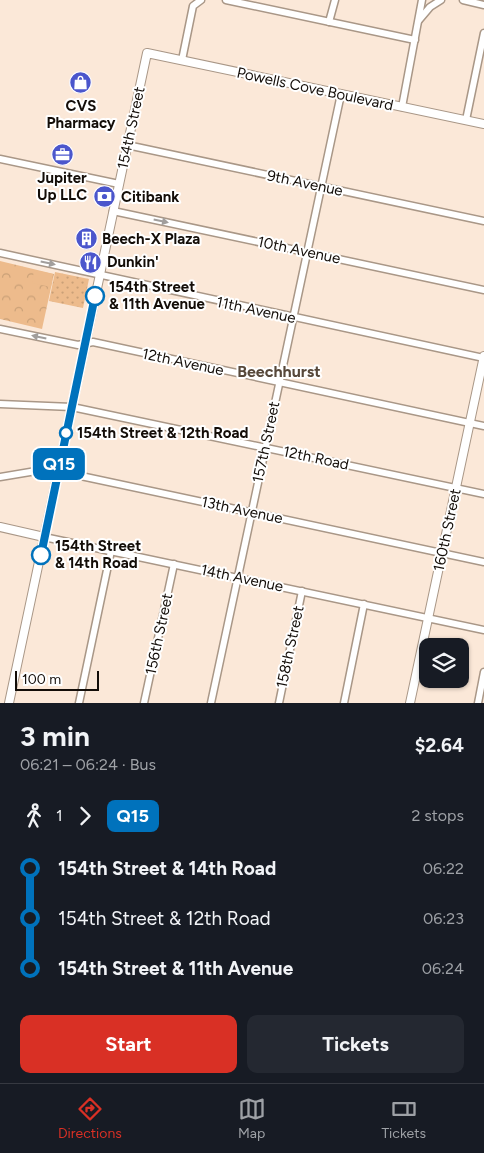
<!DOCTYPE html>
<meta charset="utf-8">
<style>
:root{--surface:#171b24;--page:#242831;--text:#f1f3f6;--muted:#9ea1a6;--line:#363941;--accent:#d93025}
body{margin:0;font-family:Figtree,sans-serif;background:var(--page);color:var(--text);height:100vh;display:flex;flex-direction:column;font-size:19px;white-space:nowrap}
*{box-sizing:border-box;margin:0}
p{font-size:16px;color:var(--muted)}
.icon{flex:none;width:28px;height:28px;fill:none;stroke:currentColor;stroke-width:2;stroke-linecap:round;stroke-linejoin:round}
.map{position:relative;height:703px;overflow:hidden}
.sheet{display:flex;flex-direction:column;background:var(--surface);flex:1}
.sheet>*{flex:none}
.badge{padding:0 10px;border-radius:8px;font-size:18px;line-height:32px}
.controls{position:absolute;left:419px;top:638px;display:grid;gap:10px}
.controls a{display:grid;place-items:center;width:50px;height:50px;border-radius:10px;background:var(--surface);box-shadow:0 1px 4px #0004;font-size:25px}
.scale{position:absolute;left:15px;bottom:12px;width:84px;box-sizing:border-box;padding-left:5px;border:2px solid #130d08;border-top:0;font-size:14px;line-height:18px;white-space:nowrap;color:#130d08;-webkit-text-stroke:4px #fff;paint-order:stroke}
.map>.badge{position:absolute;translate:-50% -50%;box-shadow:0 0 0 2px #fff}
.legs{display:flex;align-items:center;gap:8px;height:55px;padding:0 20px;font-size:16px}
.legs p{margin-inline-start:auto}
.summary{display:flex;align-items:center;justify-content:space-between;height:85px;padding:0 20px}
h1{font-size:28px;font-weight:700;line-height:38px}
.action{display:flex;gap:10px;margin-top:auto;padding:10px 20px}
.action a{flex:1;height:58px;border-radius:10px;background:var(--accent);color:#fff;font-size:20px;font-weight:700;line-height:58px;text-align:center}
.action a+a{background:var(--page);color:var(--text)}
ul{padding:0 20px;list-style:none}
li{display:flex;align-items:center;gap:18px;height:50px;font-size:19px}
li i{display:grid;place-items:center;width:8px;height:100%;margin:0 6px;background:currentColor}
li i::after{content:'';width:12px;height:12px;margin:-6px;border:4px solid;border-radius:50%;background:var(--surface)}
li p{margin-inline-start:auto}
li:first-child i{background:linear-gradient(#0000 50%,currentColor 0)}
li:last-child i{background:linear-gradient(currentColor 50%,#0000 0)}
.tabs{display:flex;justify-content:space-around;align-items:center;height:70px;border-top:1px solid var(--line);background:var(--surface);font-size:14px;color:var(--muted)}
.tabs a{display:grid;justify-items:center;gap:2px}
.tabs .active{color:var(--accent)}
.map>svg:first-child{display:block}
.grass{fill:url(#grass-dots)}
.park{fill:url(#park-crowns)}
.pitch{fill:#edbb8c}
.lines{fill:none;stroke-linecap:round;stroke-linejoin:round}
.minor-casing{stroke:#a99787;stroke-width:9}
.tertiary-casing{stroke:#a99787;stroke-width:10}
.minor{stroke:#fff;stroke-width:6}
.tertiary{stroke:#fff;stroke-width:8}
.oneway{fill:#a19e9c}
.line-1-casing{stroke:#fff;stroke-width:11}
.line-1{stroke:#0072bc;stroke-width:8}
.stop-1-dot{fill:#fff;stroke:#0072bc;stroke-width:2.5}
.labels{text-anchor:middle;dominant-baseline:central;stroke-width:4;stroke-linejoin:round;paint-order:stroke}
.street-label{font-size:15px;fill:#130d08;stroke:#fff}
.poi-label{font-size:15px;font-weight:bold;fill:#130d08;stroke:#fff;text-anchor:start}
.stop-label{font-size:15px;font-weight:bold;fill:#130d08;stroke:#fff;text-anchor:start}
.neighbourhood-label{font-size:16px;font-weight:bold;fill:#57483a;stroke:#fff}
</style>
<div class="map">
<svg width="484" height="703" viewBox="0 0 484 703">
<defs>
<pattern id="grass-dots" width="8" height="8" patternUnits="userSpaceOnUse" patternTransform="scale(1.25)"><rect width="8" height="8" fill="#edbb8c"/><path d="M2 2h.1M6 6h.1" fill="none" stroke="#caa077" stroke-width="1.8" stroke-linecap="round"/></pattern>
<pattern id="park-crowns" width="20" height="18" patternUnits="userSpaceOnUse" patternTransform="scale(1.25)"><rect width="20" height="18" fill="#edbb8c"/><path d="M2 6a3 3 0 1 1 6 0M12 15a3 3 0 1 1 6 0" fill="none" stroke="#caa077"/></pattern>
</defs>
<rect width="100%" height="100%" fill="#fbe8d8"/>
<polygon class="grass" points="55,272 89,279 83,308 49,301"/>
<polygon class="park" points="0,261 54,274 42,329 0,319"/>
<polygon class="pitch" points="34,270 53,274 51,287 32,283"/>
<g class="lines">
<defs>
<g id="minor">
<polyline points="226,0 415,40"/>
<polyline points="463,0 484,5"/>
<polyline points="419,20 430,7 441,0"/>
<polyline points="329,22 335,0"/>
<polyline points="182,60 193,6 201,0"/>
<polyline points="402,107 422,0"/>
<polyline points="466,120 484,33"/>
<polyline points="127,145 484,221"/>
<polyline points="0,159 119,184"/>
<polyline points="113,211 484,290"/>
<polyline points="0,253 484,358"/>
<polyline points="0,329 78,345 93,342 484,426"/>
<polyline points="0,404 72,407 484,494"/>
<polyline points="0,477 48,469 484,562"/>
<polyline points="44,537 484,630"/>
<polyline points="79,703 111,551"/>
<polyline points="144,703 174,564"/>
<polyline points="211,703 341,94"/>
<polyline points="279,703 302,591"/>
<polyline points="344,703 364,604"/>
<polyline points="478,703 484,672"/>
</g>
<g id="tertiary">
<polyline points="0,527 44,537"/>
<polyline points="9,703 147,53 484,124"/>
<polyline points="410,703 484,356"/>
</g>
</defs>
<use href="#minor" class="minor-casing"/>
<use href="#tertiary" class="tertiary-casing"/>
<use href="#minor" class="minor"/>
<use href="#tertiary" class="tertiary"/>
</g>
<defs><path id="oneway-solid" d="M-6-.8H1V-3.2L6.5 0L1 3.2V.8H-6Z" transform="scale(1.25)"/></defs>
<g class="oneway">
<use href="#oneway-solid" transform="translate(161 221) rotate(12)"/>
<use href="#oneway-solid" transform="translate(48 263) rotate(12)"/>
<use href="#oneway-solid" transform="translate(39 337) rotate(-168)"/>
</g>
<g class="lines">
<defs>
<polyline id="line-1" points="41,555 95,296"/>
</defs>
<use href="#line-1" class="line-1-casing"/>
<use href="#line-1" class="line-1"/>
</g>
<defs>
<symbol id="shop-disc" viewBox="-11 -11 22 22"><circle r="9.5" fill="#4b56cc" stroke="#fff"/><path d="M-5-2.5h2.3a2.7 3.5 0 0 1 5.4 0H5L5.5 6h-11ZM-1.5-2.5h3a1.5 2.3 0 0 0-3 0Z" fill="#fff"/></symbol>
<symbol id="office-disc" viewBox="-11 -11 22 22"><circle r="9.5" fill="#4b56cc" stroke="#fff"/><path d="M-6-3h4V-5.5h4V-3h4V5H-6ZM-1-4.5V-3h2v-1.5ZM-6 0V1H6V0Z" fill="#fff"/></symbol>
<symbol id="bank-disc" viewBox="-11 -11 22 22"><circle r="9.5" fill="#4b56cc" stroke="#fff"/><path d="M-6-4H6V4H-6ZM0-2.3a2.3 2.3 0 1 0 0 4.6a2.3 2.3 0 1 0 0-4.6Z" fill="#fff"/></symbol>
<symbol id="building-disc" viewBox="-11 -11 22 22"><circle r="9.5" fill="#4b56cc" stroke="#fff"/><path d="M-4-6H4V6H1V3H-1V6H-4ZM-2.5-4.3h1.7v1.8h-1.7ZM.8-4.3h1.7v1.8H.8ZM-2.5-1h1.7V.8h-1.7ZM.8-1h1.7V.8H.8Z" fill="#fff"/></symbol>
<symbol id="restaurant-disc" viewBox="-11 -11 22 22"><circle r="9.5" fill="#4b56cc" stroke="#fff"/><path d="M-5-6h1v4h1v-4h1v4h1v-4h1v5L-1.5 .5V6h-2V.5L-5-1ZM5-6V6H3V1.5H1.5Q1.5-4 5-6Z" fill="#fff"/></symbol>
</defs>
<g fill-rule="evenodd">
<use href="#shop-disc" x="68" y="70" width="25" height="25"/>
<use href="#office-disc" x="50" y="142" width="25" height="25"/>
<use href="#bank-disc" x="92" y="184" width="25" height="25"/>
<use href="#building-disc" x="74" y="226" width="25" height="25"/>
<use href="#restaurant-disc" x="78" y="250" width="25" height="25"/>
</g>
<g class="stop-1-dot">
<circle cx="95" cy="296" r="9"/>
<circle cx="66" cy="433" r="6"/>
<circle cx="41" cy="555" r="9"/>
</g>
<g class="labels">
<g class="street-label">
<text transform="translate(315 89) rotate(12)">Powells Cove Boulevard</text>
<text transform="translate(131 128) rotate(-78)">154th Street</text>
<text transform="translate(305 183) rotate(12)">9th Avenue</text>
<text transform="translate(299 250) rotate(12)">10th Avenue</text>
<text transform="translate(256 310) rotate(12)">11th Avenue</text>
<text transform="translate(183 362) rotate(12)">12th Avenue</text>
<text transform="translate(266 442) rotate(-78)">157th Street</text>
<text transform="translate(316 458) rotate(12)">12th Road</text>
<text transform="translate(242 510) rotate(12)">13th Avenue</text>
<text transform="translate(447 530) rotate(-78)">160th Street</text>
<text transform="translate(242 578) rotate(12)">14th Avenue</text>
<text transform="translate(159 634) rotate(-78)">156th Street</text>
<text transform="translate(290 647) rotate(-78)">158th Street</text>
</g>
<g class="poi-label">
<text x="81" y="106" text-anchor="middle">CVS<tspan x="81" dy="17">Pharmacy</tspan></text>
<text x="62" y="178" text-anchor="middle">Jupiter<tspan x="62" dy="17">Up LLC</tspan></text>
<text x="121" y="197">Citibank</text>
<text x="102" y="239">Beech-X Plaza</text>
<text x="107" y="262">Dunkin'</text>
</g>
<g class="stop-label">
<text x="109" y="287">154th Street<tspan x="109" dy="17">&amp; 11th Avenue</tspan></text>
<text x="77" y="433">154th Street &amp; 12th Road</text>
<text x="55" y="546">154th Street<tspan x="55" dy="17">&amp; 14th Road</tspan></text>
</g>
<g class="neighbourhood-label">
<text x="279" y="371">Beechhurst</text>
</g>
</g>
</svg>
<div class="controls">
<a><svg class="icon" aria-label="layers" viewBox="0 0 24 24"><path d="M12 4l9 5-9 5-9-5zM3 14l9 5 9-5"/></svg></a>
</div>
<div class="scale">100 m</div>
<b class="badge" style="left:59px;top:464px;background:#0072bc;color:#fff">Q15</b>
</div>
<section class="sheet">
<div class="summary"><div><h1>3 min</h1><p>06:21 – 06:24 · Bus</p></div><b>$2.64</b></div>
<div class="legs"><svg class="icon" aria-label="walk" viewBox="0 0 24 24"><circle cx="13" cy="4" r="2"/><path d="M13 8l-2 6 4 7M11 14l-3 7M7 12l3-4h3l4 4"/></svg>1<svg class="icon" aria-label="forward" viewBox="0 0 24 24"><path d="M9 5l7 7-7 7"/></svg><b class="badge" style="background:#0072bc;color:#fff">Q15</b><p>2 stops</p></div>
<ul>
<li><i style="color:#0072bc"></i><b>154th Street &amp; 14th Road</b><p>06:22</p></li>
<li><i style="color:#0072bc"></i><span>154th Street &amp; 12th Road</span><p>06:23</p></li>
<li><i style="color:#0072bc"></i><b>154th Street &amp; 11th Avenue</b><p>06:24</p></li>
</ul>
<div class="action"><a>Start</a><a>Tickets</a></div>
</section>
<nav class="tabs">
<a class="active"><svg class="icon" aria-label="directions" viewBox="0 0 24 24"><path d="M12 3l9 9-9 9-9-9zM9 14v-3h6M13 9l2 2-2 2"/></svg>Directions</a>
<a><svg class="icon" aria-label="map" viewBox="0 0 24 24"><path d="M3 6l6-2 6 2 6-2v14l-6 2-6-2-6 2zM9 4v14M15 6v14"/></svg>Map</a>
<a><svg class="icon" aria-label="tickets" viewBox="0 0 24 24"><path d="M3 7h18v10H3zM15 7v10"/></svg>Tickets</a>
</nav>
